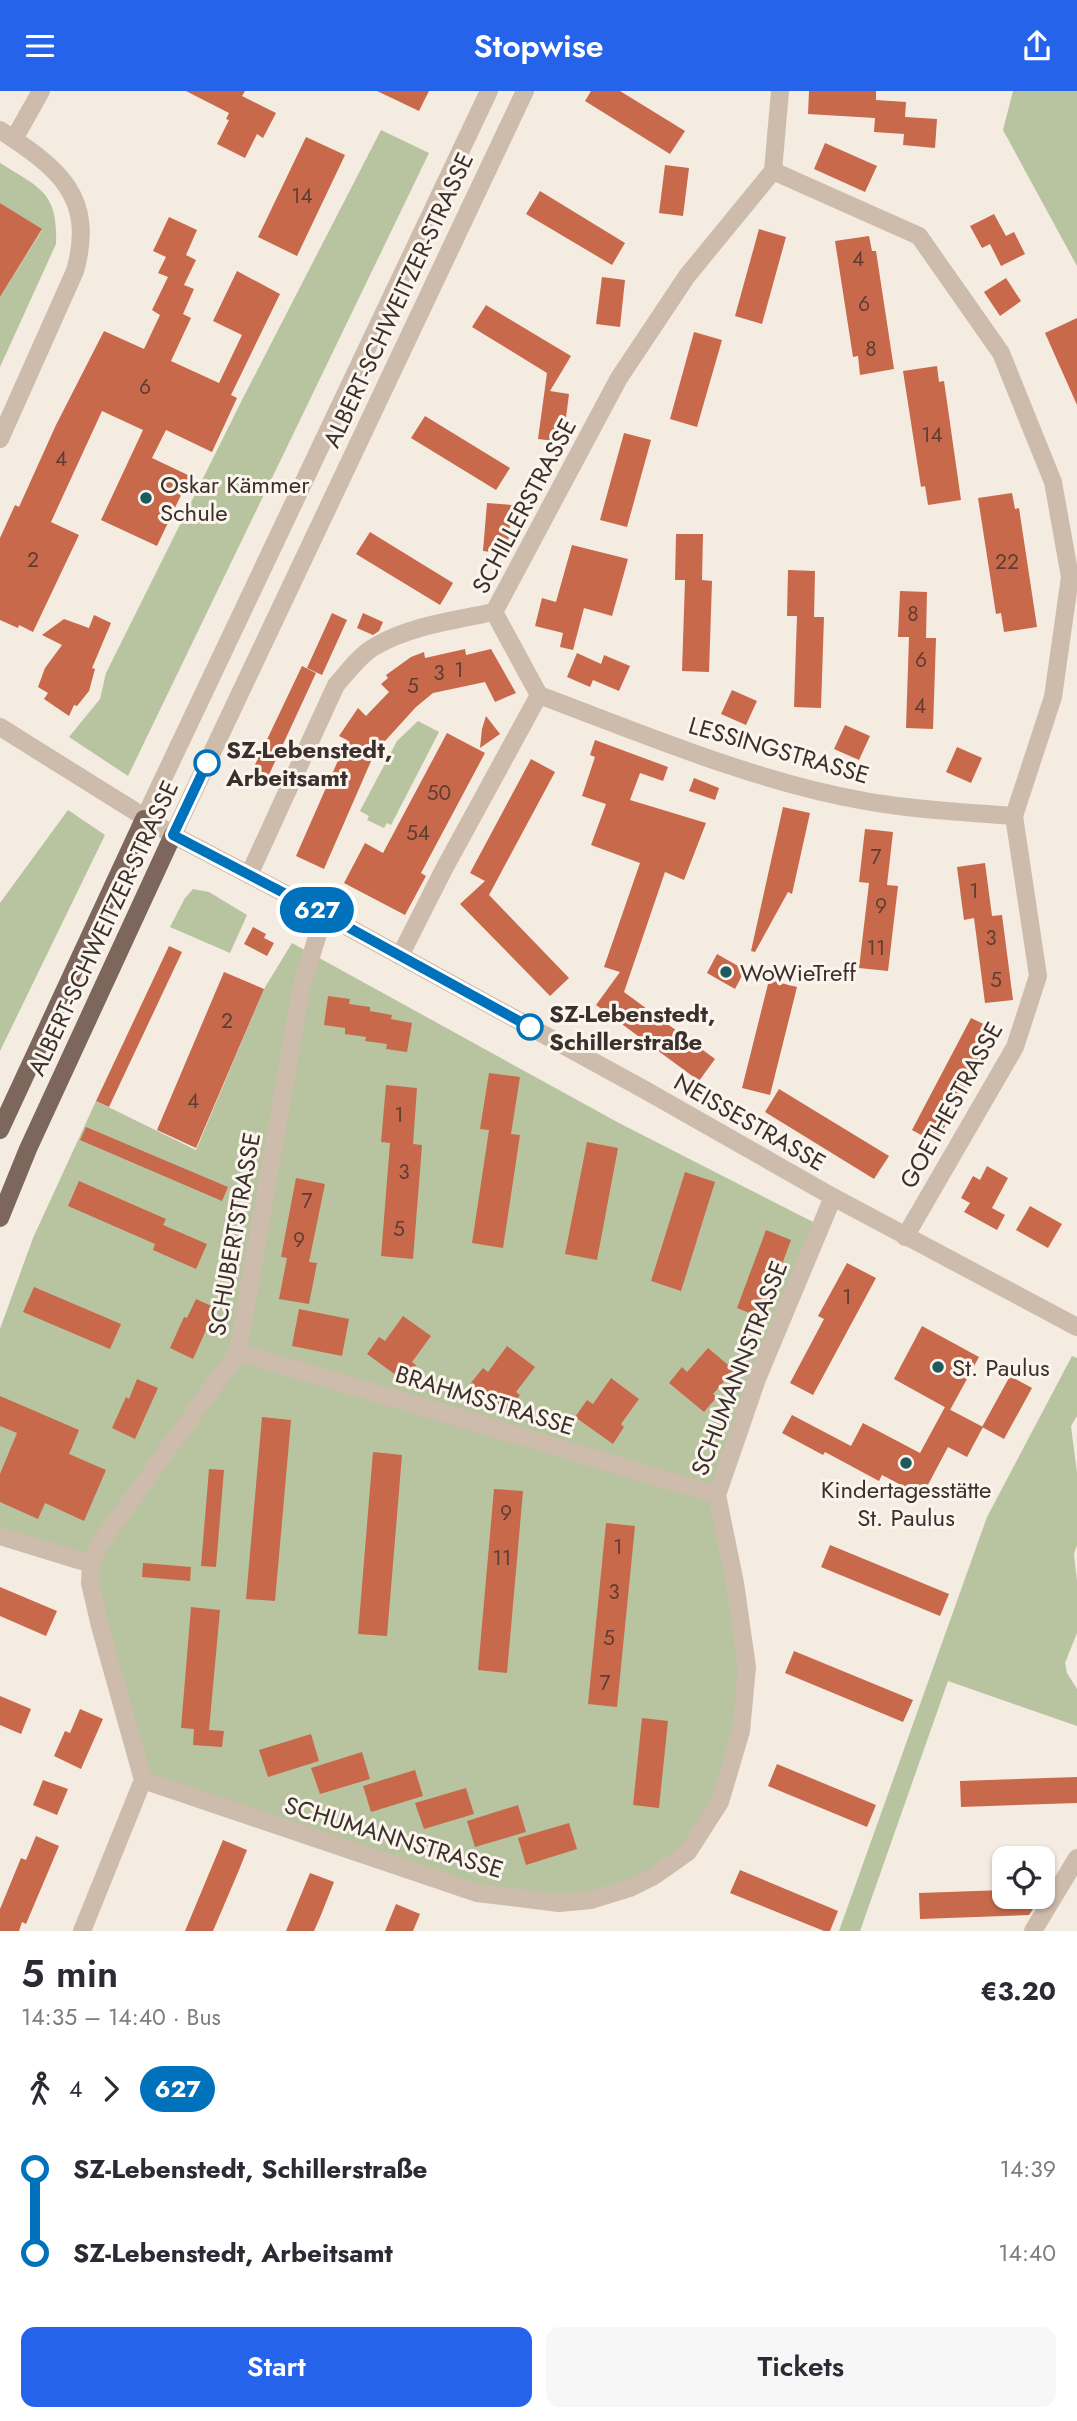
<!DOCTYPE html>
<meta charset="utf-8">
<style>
:root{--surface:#fff;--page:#f7f7f7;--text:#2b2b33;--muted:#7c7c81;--accent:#2563eb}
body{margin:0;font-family:Jost,sans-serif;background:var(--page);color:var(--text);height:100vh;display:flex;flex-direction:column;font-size:26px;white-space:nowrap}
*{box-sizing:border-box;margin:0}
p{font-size:23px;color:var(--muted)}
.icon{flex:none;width:38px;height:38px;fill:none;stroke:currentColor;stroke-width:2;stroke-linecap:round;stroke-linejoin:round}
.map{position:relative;height:1840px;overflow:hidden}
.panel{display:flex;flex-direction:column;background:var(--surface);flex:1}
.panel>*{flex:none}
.badge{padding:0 14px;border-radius:23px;font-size:24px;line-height:46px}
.tools{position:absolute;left:992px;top:1755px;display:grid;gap:14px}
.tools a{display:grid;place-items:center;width:63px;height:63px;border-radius:14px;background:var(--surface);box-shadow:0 2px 5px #0004;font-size:35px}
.map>.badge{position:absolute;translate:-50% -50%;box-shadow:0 0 0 4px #fff}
.legs{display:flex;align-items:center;gap:10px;height:77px;padding:0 21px;font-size:23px}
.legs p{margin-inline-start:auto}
.headline{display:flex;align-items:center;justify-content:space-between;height:119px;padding:0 21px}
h1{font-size:38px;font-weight:600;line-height:52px}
.action{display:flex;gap:14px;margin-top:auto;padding:14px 21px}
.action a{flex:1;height:80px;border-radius:14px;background:var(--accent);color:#fff;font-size:28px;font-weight:600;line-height:80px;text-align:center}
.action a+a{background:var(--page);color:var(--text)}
ul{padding:0 21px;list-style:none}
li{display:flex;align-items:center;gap:24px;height:84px;font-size:26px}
li i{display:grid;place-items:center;width:10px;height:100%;margin:0 9px;background:currentColor}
li i::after{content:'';width:18px;height:18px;margin:-9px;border:5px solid;border-radius:50%;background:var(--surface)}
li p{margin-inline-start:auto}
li:first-child i{background:linear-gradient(#0000 50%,currentColor 0)}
li:last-child i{background:linear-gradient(currentColor 50%,#0000 0)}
header{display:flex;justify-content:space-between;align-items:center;height:91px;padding:0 21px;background:var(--accent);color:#fff;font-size:32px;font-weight:600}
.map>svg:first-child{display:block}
.green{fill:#b8c4a0}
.building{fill:#c8694b}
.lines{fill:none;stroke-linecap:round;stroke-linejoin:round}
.minor{stroke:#cdbbac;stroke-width:18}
.major{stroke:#7d675c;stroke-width:18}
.line-1-casing{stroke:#fff;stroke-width:16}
.line-1{stroke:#0072bc;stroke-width:10}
.poi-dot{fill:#1f5a5e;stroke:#fbf5ee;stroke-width:2.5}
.stop-1-dot{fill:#fff;stroke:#0072bc;stroke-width:3.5}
.labels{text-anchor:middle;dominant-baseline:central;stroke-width:6;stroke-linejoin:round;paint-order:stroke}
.number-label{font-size:21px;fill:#5e3e33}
.street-label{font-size:24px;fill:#3b302b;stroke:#fbf5ee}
.poi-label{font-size:24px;fill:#3b302b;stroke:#fbf5ee;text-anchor:start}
.stop-label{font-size:24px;font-weight:bold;fill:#3b302b;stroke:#fbf5ee;text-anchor:start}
</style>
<header><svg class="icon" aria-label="menu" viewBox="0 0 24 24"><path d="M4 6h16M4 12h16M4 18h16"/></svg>Stopwise<svg class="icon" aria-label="share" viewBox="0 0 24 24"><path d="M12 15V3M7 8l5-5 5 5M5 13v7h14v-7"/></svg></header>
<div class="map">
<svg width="1077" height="1840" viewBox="0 0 1077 1840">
<rect width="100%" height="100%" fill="#f4ebe1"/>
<g class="green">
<polygon points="1013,0 1077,0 1077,175 1003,39"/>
<polygon points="381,39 429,62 128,685 69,646 100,608 106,582 243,307"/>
<path d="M0,72C40,97 58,101 56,153L0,276V206L42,139L0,112Z"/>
<polygon points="418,630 439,641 391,734 387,732 384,737 367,729 369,725 360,720 397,650"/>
<polygon points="68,719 105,744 0,960 0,812"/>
<polygon points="193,798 209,801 247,824 230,862 170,836 185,807"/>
<polygon points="292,852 619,1032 821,1135 717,1404 747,1576 725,1713 688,1761 591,1809 477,1802 143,1689 91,1473 0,1446 0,1238 33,1147 96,1010 196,1059 264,898"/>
<polygon points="1072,1265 1077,1267 1077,1325 1071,1335 1077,1382 1077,1454 1074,1463 1077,1490 1077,1542 1065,1572 1067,1582 1077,1598 1077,1635 948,1590 860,1840 839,1840 987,1426"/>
</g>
<g class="building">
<polygon points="186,0 245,0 242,5 276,22 263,47 257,43 245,67 217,53 229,29 226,28 229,22"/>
<polygon points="377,0 429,0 419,20"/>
<polygon points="591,0 620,0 685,40 670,63 585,10"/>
<polygon points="809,0 876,0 876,9 906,11 905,26 937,28 935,57 903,54 904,43 874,41 875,27 808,23"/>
<polygon points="306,46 345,64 297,165 258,146"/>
<polygon points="825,52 877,75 865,101 814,78"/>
<polygon points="665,74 689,77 683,125 659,122"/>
<polygon points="540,100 625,152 612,174 526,123"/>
<polygon points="0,112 42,138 0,206"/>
<polygon points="994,123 1006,145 1014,141 1025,163 1001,175 990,153 982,157 970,135"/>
<polygon points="169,126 197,139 186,164 196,169 184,194 194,198 183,223 191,227 171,270 219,292 242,244 213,230 237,180 280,203 231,304 237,307 212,361 166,339 152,367 190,385 157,455 101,429 143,339 102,320 51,431 79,444 33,541 19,534 18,537 0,529 0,447 15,414 19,416 56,334 104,240 144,258 160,224 152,219 168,186 158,182 166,166 153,160"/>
<polygon points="759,138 786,146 762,233 735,225"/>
<polygon points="869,145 872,160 876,160 894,278 860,284 858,265 853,266 835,150"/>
<polygon points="602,186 625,189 620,236 596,233"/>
<polygon points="1006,187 1021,210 1000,225 984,201"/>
<polygon points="486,214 571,265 550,300 569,303 563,351 538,348 547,282 472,236"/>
<polygon points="1077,227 1077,314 1045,242"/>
<polygon points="694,241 722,249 697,336 670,328"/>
<polygon points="937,275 939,291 944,290 961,409 928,414 925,395 921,396 903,280"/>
<polygon points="425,325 510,377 496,399 411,347"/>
<polygon points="624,342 651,349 627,436 600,429"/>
<polygon points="1012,402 1015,418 1019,417 1037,536 1004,541 1001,522 996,523 978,407"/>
<polygon points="487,412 512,414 507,463 483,460"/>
<polygon points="370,441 453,492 440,514 356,463"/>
<polygon points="676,443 703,443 702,489 712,490 709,581 682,580 685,489 675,489"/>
<polygon points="572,454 628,468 612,525 584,517 573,559 560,556 563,542 535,535 542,507 556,511"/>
<polygon points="788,479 815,480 814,526 824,526 821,617 794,616 797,525 787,525"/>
<polygon points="900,500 927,501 926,547 936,547 933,638 906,637 909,546 898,546"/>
<polygon points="332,522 347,529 322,584 307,577"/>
<polygon points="363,522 383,531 379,540 373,544 357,537"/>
<polygon points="94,524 111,532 92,577 95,578 89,600 77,615 74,614 69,625 44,608 48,602 38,596 45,577 62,554 42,544 64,528 89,537"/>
<polygon points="465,558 466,564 491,558 516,602 495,611 485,591 433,602 416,616 375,661 324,778 296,765 347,649 339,645 358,617 366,625 389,601 381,593 388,587 386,584 411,566 424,561 425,567"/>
<polygon points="577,562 601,573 604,564 630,575 619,600 593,589 590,596 567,586"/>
<polygon points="302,575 316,582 267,688 252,680"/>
<polygon points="732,599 757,610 746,634 721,623"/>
<polygon points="486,625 500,643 480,657 482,638"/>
<polygon points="845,634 870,645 859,669 834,658"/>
<polygon points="447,642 485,662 421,782 426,785 405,824 344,792 365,752 383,762"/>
<polygon points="595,649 668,676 663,690 640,682 630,709 706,732 684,789 665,781 624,901 715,968 699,990 596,914 620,881 604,876 640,772 591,754 606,713 582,705 595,666 590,664"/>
<polygon points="957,656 982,667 971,692 946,681"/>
<polygon points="531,668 555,681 489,804 569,887 550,905 460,813 485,790 470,782"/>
<polygon points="694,687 719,697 715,709 689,700"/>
<polygon points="783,716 810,722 792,803 788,801 755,861 751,860"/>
<polygon points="865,738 893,741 887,794 898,795 888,880 859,877 869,792 859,791"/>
<polygon points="985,772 992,825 1002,824 1013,909 985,912 974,827 964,829 957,776"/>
<polygon points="253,836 266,843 264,847 274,852 267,865 244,853"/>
<polygon points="169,855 182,861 109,1016 96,1010"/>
<polygon points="717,863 745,879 735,898 707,882"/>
<polygon points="224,881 264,898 196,1057 157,1039"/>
<polygon points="769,889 797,896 770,1004 742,997"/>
<polygon points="328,905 350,908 349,913 370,916 370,920 392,924 391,928 412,932 407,961 386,958 387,953 365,950 366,946 345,943 345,937 324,934"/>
<polygon points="971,927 996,939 936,1052 912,1039"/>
<polygon points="489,982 520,986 511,1043 520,1044 503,1157 472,1152 489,1039 480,1038"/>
<polygon points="386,994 417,997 413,1053 422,1054 413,1168 381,1165 390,1052 381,1051"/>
<polygon points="779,998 889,1065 874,1088 765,1021"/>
<polygon points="86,1036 228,1096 222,1110 80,1049"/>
<polygon points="587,1051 618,1057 597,1169 565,1163"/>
<polygon points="987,1075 1008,1087 992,1117 1005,1124 997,1139 964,1121 970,1112 961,1107 973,1085 980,1089"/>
<polygon points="685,1081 715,1091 681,1200 651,1190"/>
<polygon points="296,1087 325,1093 309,1171 317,1172 309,1213 279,1208 287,1167 281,1166"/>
<polygon points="79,1090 166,1128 163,1134 207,1153 196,1178 153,1159 155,1153 68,1115"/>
<polygon points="1030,1115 1062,1133 1048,1157 1016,1139"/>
<polygon points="766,1139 791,1149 762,1227 737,1217"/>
<polygon points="847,1172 876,1187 813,1304 790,1292 824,1228 818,1225"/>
<polygon points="34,1196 121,1233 110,1258 23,1221"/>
<polygon points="196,1208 216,1217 193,1268 170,1257 184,1226 187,1227"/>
<polygon points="299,1218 349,1228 342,1265 292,1255"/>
<polygon points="403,1225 431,1245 412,1271 416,1274 404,1290 367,1263 379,1246 385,1250"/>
<polygon points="922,1235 979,1266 950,1319 894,1288"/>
<polygon points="507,1255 535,1276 516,1301 520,1304 508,1320 470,1293 483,1277 488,1281"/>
<polygon points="708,1257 734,1279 713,1303 717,1306 704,1321 669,1292 682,1276 687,1281"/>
<polygon points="1010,1285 1032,1297 1004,1348 982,1336"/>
<polygon points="611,1287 639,1308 621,1333 624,1336 613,1353 575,1326 587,1309 593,1313"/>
<polygon points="137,1288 158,1297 135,1348 112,1337 126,1306 129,1308"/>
<polygon points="0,1305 79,1339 69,1363 106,1379 84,1430 45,1412 38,1428 0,1411 0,1383 17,1342 0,1335"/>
<polygon points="945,1316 983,1336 967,1366 948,1356 922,1405 882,1384 879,1390 825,1361 823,1364 782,1342 792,1324 851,1355 863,1332 920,1362"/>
<polygon points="262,1326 291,1329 275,1510 246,1508"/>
<polygon points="373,1361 402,1364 387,1545 358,1543"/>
<polygon points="209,1378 224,1379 216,1476 201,1475"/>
<polygon points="494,1398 523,1400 507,1582 478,1579"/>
<polygon points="606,1432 635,1435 617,1616 588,1613"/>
<polygon points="830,1454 949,1503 940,1525 821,1476"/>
<polygon points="143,1472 191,1476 190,1490 142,1486"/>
<polygon points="0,1496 57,1520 46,1545 0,1525"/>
<polygon points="191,1516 220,1519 209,1639 224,1640 222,1656 193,1654 194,1638 181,1637"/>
<polygon points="794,1560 913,1609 903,1631 785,1582"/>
<polygon points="0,1605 31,1618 21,1643 0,1634"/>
<polygon points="80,1618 103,1628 81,1678 54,1665 65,1640 70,1642"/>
<polygon points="642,1627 668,1630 659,1717 633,1714"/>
<polygon points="311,1643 319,1670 268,1686 259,1659"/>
<polygon points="362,1661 370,1688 320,1703 311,1677"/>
<polygon points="777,1673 876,1714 867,1736 768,1695"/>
<polygon points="415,1679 423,1705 371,1721 363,1695"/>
<polygon points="1077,1686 1077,1712 961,1716 960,1690"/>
<polygon points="43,1689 68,1698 57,1724 33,1714"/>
<polygon points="466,1697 474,1723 424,1738 415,1712"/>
<polygon points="518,1714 526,1741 475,1756 467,1730"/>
<polygon points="569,1732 577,1758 526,1774 518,1747"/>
<polygon points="36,1745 59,1755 26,1833 22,1831 19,1840 0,1840 0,1818 21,1767 26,1769"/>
<polygon points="223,1749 247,1759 239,1779 213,1840 185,1840"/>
<polygon points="740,1779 838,1820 830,1840 824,1840 730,1802"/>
<polygon points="310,1782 334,1791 321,1824 314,1840 286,1840"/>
<polygon points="1004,1799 1004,1806 1032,1806 1033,1818 1029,1824 920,1828 919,1802"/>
<polygon points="396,1813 420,1823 413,1840 385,1840"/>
</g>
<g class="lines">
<g class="minor">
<path d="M0,39C58,77 96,105 75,180L0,348"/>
<polyline points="14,48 41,0"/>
<polyline points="773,80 919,145 1001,262 1053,391 1070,486 1053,606 1014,725 1038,885 1015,956 905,1146"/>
<path d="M539,604C646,644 753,690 865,710C914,719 965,721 1014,725"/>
<polyline points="0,636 173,744 324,823 645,999 833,1106 1077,1236"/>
<polyline points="144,728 489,0"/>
<polyline points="173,744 525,0"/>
<path d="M249,784L336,594C347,582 360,564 374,556C409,535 455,529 494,521"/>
<polyline points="400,865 444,778 539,604 494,521 619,287 687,185 773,80 780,0"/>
<polyline points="238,1261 717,1404"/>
<polyline points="0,1445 91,1473"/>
<polyline points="143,1689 477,1802 559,1812 591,1809 630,1797 654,1785 688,1761 720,1711 741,1640 747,1576 735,1492 717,1404 757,1288 833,1106"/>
<polyline points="82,1840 143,1689 100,1535 90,1492 91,1473 98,1455 238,1261 301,898 324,823"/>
<polyline points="1033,1840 1077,1767"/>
</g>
<g class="major">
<polyline points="0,1039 144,728"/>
<polyline points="0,1127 28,1058 173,744"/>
</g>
</g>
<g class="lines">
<defs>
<polyline id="line-1" points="207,672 173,744 324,823 530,936"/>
</defs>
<use href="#line-1" class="line-1-casing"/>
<use href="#line-1" class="line-1"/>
</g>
<g class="poi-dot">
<circle cx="146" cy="407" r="7"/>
<circle cx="726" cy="881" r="7"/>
<circle cx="938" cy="1276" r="7"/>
<circle cx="906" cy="1372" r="7"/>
</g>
<g class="stop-1-dot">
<circle cx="207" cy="672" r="12"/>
<circle cx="530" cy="936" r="12"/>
</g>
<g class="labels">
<g class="number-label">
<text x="302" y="105">14</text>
<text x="858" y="168">4</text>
<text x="864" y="213">6</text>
<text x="871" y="258">8</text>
<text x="145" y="296">6</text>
<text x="932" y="344">14</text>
<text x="61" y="368">4</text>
<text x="33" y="469">2</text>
<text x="1007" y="471">22</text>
<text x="913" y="523">8</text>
<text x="921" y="569">6</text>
<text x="459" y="579">1</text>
<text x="439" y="582">3</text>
<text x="413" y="595">5</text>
<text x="920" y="615">4</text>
<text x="439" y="702">50</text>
<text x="418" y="742">54</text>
<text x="876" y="766">7</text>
<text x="974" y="800">1</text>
<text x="881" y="815">9</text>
<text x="991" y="847">3</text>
<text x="876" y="857">11</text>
<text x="996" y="889">5</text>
<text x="227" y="930">2</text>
<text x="193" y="1010">4</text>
<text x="399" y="1024">1</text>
<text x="404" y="1081">3</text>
<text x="307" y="1110">7</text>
<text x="399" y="1138">5</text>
<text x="299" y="1149">9</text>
<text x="847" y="1206">1</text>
<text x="506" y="1422">9</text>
<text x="618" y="1456">1</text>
<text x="502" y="1467">11</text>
<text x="614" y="1501">3</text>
<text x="609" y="1547">5</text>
<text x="605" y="1592">7</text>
</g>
<g class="street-label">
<text transform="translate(398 209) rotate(-65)">ALBERT-SCHWEITZER-STRASSE</text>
<text transform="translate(524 415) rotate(-62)">SCHILLERSTRASSE</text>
<text transform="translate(779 659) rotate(16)">LESSINGSTRASSE</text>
<text transform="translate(103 837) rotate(-65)">ALBERT-SCHWEITZER-STRASSE</text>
<text transform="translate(951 1014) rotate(-61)">GOETHESTRASSE</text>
<text transform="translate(750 1031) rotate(30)">NEISSESTRASSE</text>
<text transform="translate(234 1143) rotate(-80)">SCHUBERTSTRASSE</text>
<text transform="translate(739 1277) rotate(-69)">SCHUMANNSTRASSE</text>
<text transform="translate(485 1309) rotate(17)">BRAHMSSTRASSE</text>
<text transform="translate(394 1746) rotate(17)">SCHUMANNSTRASSE</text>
</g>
<g class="poi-label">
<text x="160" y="393">Oskar Kämmer<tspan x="160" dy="28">Schule</tspan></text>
<text x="740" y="881">WoWieTreff</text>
<text x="952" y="1276">St. Paulus</text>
<text x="906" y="1398" text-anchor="middle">Kindertagesstätte<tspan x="906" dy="28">St. Paulus</tspan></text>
</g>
<g class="stop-label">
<text x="226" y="658">SZ-Lebenstedt,<tspan x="226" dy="28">Arbeitsamt</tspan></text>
<text x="549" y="922">SZ-Lebenstedt,<tspan x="549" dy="28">Schillerstraße</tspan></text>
</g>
</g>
</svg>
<div class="tools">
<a><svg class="icon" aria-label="locate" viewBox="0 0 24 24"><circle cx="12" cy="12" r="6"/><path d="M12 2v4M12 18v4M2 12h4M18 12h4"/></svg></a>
</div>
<b class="badge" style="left:317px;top:819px;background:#0072bc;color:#fff">627</b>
</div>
<section class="panel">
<div class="headline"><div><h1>5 min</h1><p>14:35 – 14:40 · Bus</p></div><b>€3.20</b></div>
<div class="legs"><svg class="icon" aria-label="walk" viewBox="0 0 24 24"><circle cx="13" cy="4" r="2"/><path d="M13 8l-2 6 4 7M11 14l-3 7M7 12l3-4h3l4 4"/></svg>4<svg class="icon" aria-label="forward" viewBox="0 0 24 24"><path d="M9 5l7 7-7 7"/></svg><b class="badge" style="background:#0072bc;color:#fff">627</b></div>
<ul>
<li><i style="color:#0072bc"></i><b>SZ-Lebenstedt, Schillerstraße</b><p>14:39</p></li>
<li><i style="color:#0072bc"></i><b>SZ-Lebenstedt, Arbeitsamt</b><p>14:40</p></li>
</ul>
<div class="action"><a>Start</a><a>Tickets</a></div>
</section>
